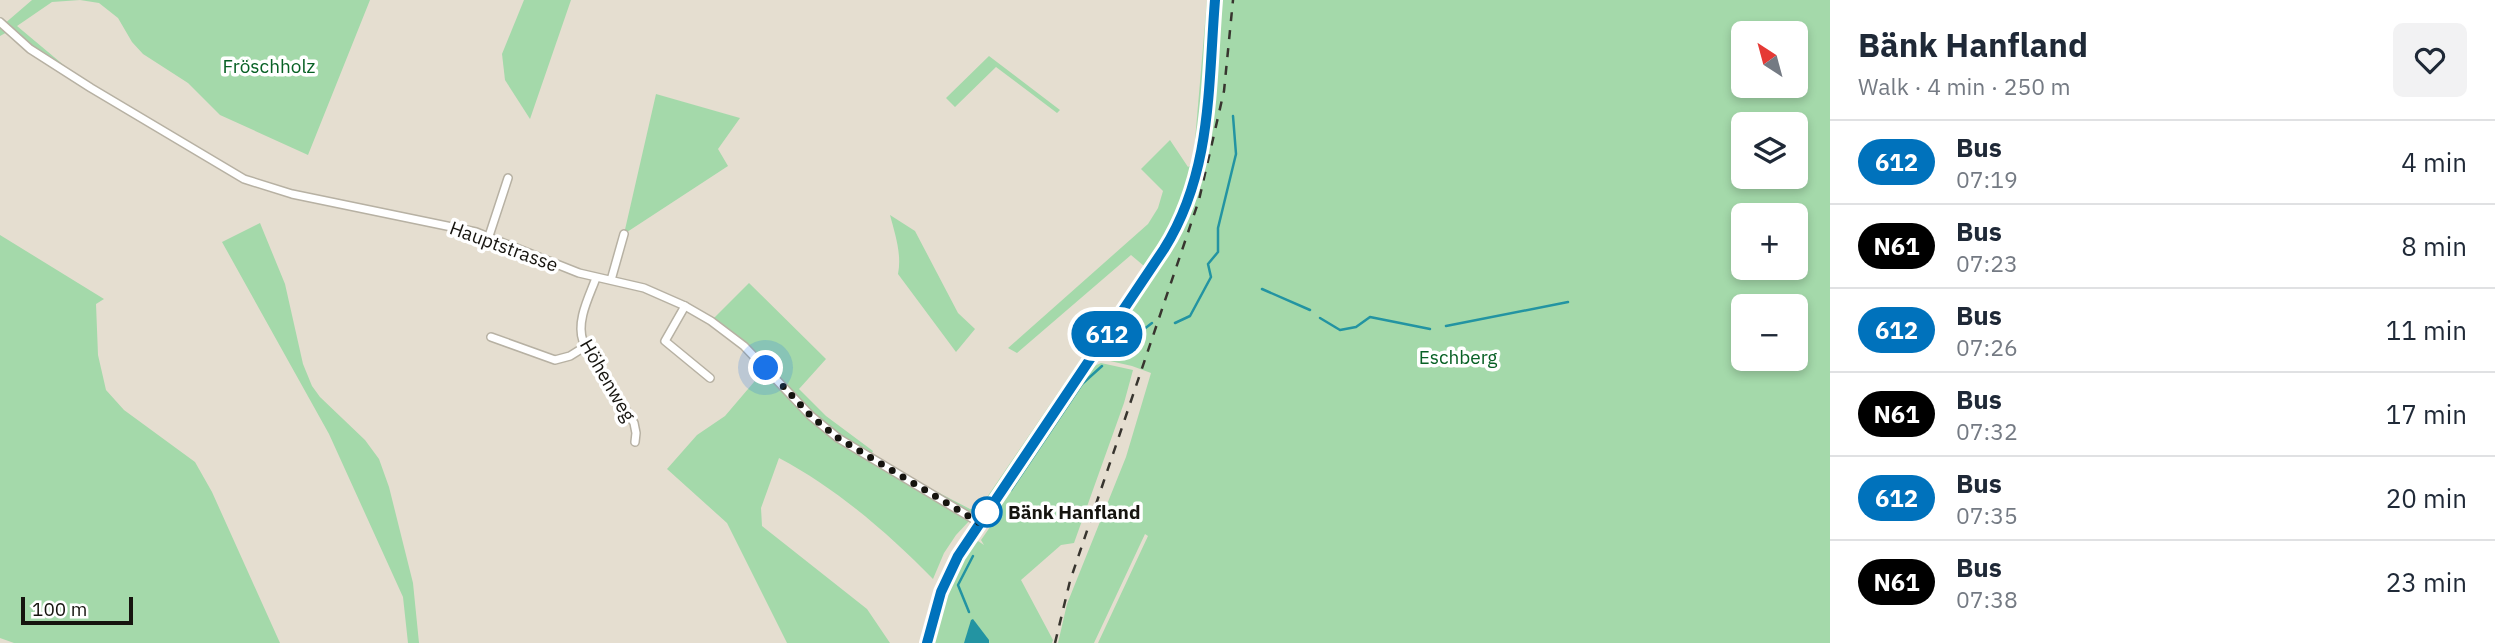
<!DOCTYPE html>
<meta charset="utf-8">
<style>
:root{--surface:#fff;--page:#f2f2f3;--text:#1f2937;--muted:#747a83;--line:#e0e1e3}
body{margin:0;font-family:"IBM Plex Sans",sans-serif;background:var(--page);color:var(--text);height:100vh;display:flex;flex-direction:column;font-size:26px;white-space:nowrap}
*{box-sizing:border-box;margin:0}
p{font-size:23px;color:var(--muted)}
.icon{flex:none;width:38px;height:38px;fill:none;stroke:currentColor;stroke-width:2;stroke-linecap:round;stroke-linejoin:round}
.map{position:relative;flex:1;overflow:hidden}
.sheet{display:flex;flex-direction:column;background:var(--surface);width:665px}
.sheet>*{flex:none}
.badge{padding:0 14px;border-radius:23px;font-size:24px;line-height:46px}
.needle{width:46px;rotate:324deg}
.tools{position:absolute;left:1731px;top:21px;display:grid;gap:14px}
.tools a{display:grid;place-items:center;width:77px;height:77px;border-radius:10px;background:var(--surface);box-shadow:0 4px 10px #0003;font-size:35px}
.scale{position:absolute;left:21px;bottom:18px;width:112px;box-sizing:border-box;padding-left:7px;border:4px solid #16140f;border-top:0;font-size:19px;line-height:24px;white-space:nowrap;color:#16140f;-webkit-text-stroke:5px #fff;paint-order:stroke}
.you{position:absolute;width:35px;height:35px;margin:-18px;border:5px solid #fff;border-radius:50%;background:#1a73e8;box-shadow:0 0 0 10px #1a73e833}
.map>.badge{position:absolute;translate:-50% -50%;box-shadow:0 0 0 4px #fff}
.round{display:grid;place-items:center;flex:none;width:74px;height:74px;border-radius:10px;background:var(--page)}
.overview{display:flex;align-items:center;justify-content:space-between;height:119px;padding:0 28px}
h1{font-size:33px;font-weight:700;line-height:52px}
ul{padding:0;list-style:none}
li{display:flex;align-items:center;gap:21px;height:84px;padding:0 28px;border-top:2px solid var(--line)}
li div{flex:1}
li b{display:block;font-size:26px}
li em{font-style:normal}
li .badge{min-width:77px;font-weight:700;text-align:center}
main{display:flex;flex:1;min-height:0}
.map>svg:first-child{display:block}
.green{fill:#a4d9aa;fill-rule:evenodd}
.water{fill:#2394a2}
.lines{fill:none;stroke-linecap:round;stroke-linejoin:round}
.stream{stroke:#2394a2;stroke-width:2.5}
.street-casing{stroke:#b7b1a3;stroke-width:10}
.secondary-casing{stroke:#b7b1a3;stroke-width:13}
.street{stroke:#fff;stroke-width:7}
.secondary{stroke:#fff;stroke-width:10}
.rail{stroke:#38352f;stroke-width:2.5;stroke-dasharray:9 9;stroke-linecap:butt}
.line-casing{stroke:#fff;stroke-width:16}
.line{stroke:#0072bc;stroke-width:10}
.walk{stroke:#16140f;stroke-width:7;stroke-dasharray:0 12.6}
.stop-dot{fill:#fff;stroke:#0072bc;stroke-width:3.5}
.labels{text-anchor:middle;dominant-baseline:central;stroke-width:7;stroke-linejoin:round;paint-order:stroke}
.park-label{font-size:19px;fill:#086125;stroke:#fff}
.street-label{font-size:19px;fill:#16140f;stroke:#fff}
.stop-label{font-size:19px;font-weight:bold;fill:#16140f;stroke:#fff;text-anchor:start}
</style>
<main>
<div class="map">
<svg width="1830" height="643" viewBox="0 0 1830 643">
<rect width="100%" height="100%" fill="#e5ded0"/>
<g class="green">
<polygon points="32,0 370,0 308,155 220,115 188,83 143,54 132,42 118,18 99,3 80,0 52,2 17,26 91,88 9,31 0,36 0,22 3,25"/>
<polygon points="524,0 571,0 530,119 505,80 502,54"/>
<path d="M1207,0H1830V643H1098L1148,536L1145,534L1094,643H1058L1067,604L1126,457L1151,373L1132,366L1088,356L986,503L956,535L944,553L933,579C888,533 836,488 779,458L761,508L762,526L867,609L890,643H787L727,523L667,469L697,435L725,416L766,368L711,321L749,283L826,359L799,389L826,416L873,451L870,457L970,509H979L1144,266L1131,255L1017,353L1008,348L1148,224L1158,208L1163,191L1141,169L1170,140L1188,167L1193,164ZM1743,33H1796V86H1743ZM1743,124H1796V177H1743ZM1743,215H1796V268H1743ZM1743,306H1796V359H1743Z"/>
<polygon points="989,56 1060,110 1057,113 996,67 955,107 946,98"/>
<polygon points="656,94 740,118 718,149 728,166 624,234"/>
<path d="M890,215L915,231L958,313L975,329L956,352L898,274C902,254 895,234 890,215Z"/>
<polygon points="260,223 285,284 303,364 312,386 320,397 365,440 379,459 389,487 413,583 419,643 408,643 403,597 329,434 222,242"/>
<polygon points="0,235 104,299 96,304 98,355 106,390 124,410 195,462 212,492 280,643 14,643 0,638"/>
<path d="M1101,363L1133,370L1124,403L1074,543L1061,545L1021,580L1053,640L1052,643H932C936,614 953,558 978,541L984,545L981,540L997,517L998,506L1090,368Z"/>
</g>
<polygon class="water" points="973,619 989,640 989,643 964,643 971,620"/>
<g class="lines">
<g class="stream">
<polyline points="1262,289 1310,310"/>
<polyline points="1320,318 1340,330 1356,327 1370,317 1430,329"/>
<polyline points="1175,323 1190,316 1211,277 1208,264 1218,252 1218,228 1236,154 1233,116"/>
<polyline points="1446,326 1568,302"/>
<polyline points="1139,333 1152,323"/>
<polyline points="1011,490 1082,384 1102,366"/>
<polyline points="969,612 958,585 973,556"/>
</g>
<defs>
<g id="street">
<polyline points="0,22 30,49 91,88 244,179 292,194 476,232 579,273 644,288 685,306 711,321 744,346 811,416 838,438 980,523"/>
<polyline points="489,236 508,178"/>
<path d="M596,278C589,297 576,321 583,341L634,423L636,433L635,442"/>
<polyline points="611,280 624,234"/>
<polyline points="685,306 665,341 710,378"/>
<polyline points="491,337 555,360 570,356 586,346"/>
</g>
<path id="secondary" d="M927,643L941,592L958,556L1164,249C1212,173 1208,86 1215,0"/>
</defs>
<use href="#street" class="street-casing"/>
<use href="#secondary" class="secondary-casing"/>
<use href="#street" class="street"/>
<use href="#secondary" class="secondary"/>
<polyline class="rail" points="1055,643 1070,581 1199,200 1224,91 1233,0"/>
</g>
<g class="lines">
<defs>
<path id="line" d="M927,643L941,592L958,556L1164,249C1212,173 1208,87 1215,0"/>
</defs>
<use href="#line" class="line-casing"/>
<use href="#line" class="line"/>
<polyline class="walk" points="766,368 811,416 838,438 980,523 987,512"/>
</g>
<circle class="stop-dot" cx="987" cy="512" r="14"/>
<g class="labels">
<g class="park-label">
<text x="269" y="66">Fröschholz</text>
<text x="1458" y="357">Eschberg</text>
</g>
<g class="street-label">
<text transform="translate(504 246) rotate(20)">Hauptstrasse</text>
<text transform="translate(608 380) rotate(60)">Höhenweg</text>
</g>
<g class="stop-label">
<text x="1008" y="512">Bänk Hanfland</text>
</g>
</g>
</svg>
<div class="tools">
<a><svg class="needle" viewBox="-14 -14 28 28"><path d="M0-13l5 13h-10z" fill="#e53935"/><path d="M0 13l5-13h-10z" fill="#747a83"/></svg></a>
<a><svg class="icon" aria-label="layers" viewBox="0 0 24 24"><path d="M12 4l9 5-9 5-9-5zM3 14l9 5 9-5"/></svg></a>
<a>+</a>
<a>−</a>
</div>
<div class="scale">100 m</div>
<div class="you" style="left:766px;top:368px"></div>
<b class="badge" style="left:1107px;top:334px;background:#0072bc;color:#fff">612</b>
</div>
<section class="sheet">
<div class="overview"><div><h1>Bänk Hanfland</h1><p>Walk · 4 min · 250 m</p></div><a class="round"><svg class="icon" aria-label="heart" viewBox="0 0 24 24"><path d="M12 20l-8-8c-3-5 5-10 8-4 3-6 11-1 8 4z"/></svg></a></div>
<ul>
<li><span class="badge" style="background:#0072bc;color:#fff">612</span><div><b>Bus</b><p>07:19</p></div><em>4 min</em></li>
<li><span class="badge" style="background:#000;color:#fff">N61</span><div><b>Bus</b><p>07:23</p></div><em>8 min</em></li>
<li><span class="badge" style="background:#0072bc;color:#fff">612</span><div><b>Bus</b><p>07:26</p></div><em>11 min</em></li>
<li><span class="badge" style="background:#000;color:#fff">N61</span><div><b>Bus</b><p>07:32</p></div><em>17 min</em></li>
<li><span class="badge" style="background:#0072bc;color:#fff">612</span><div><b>Bus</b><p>07:35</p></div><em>20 min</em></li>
<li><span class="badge" style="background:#000;color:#fff">N61</span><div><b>Bus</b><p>07:38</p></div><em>23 min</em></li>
</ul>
</section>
</main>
